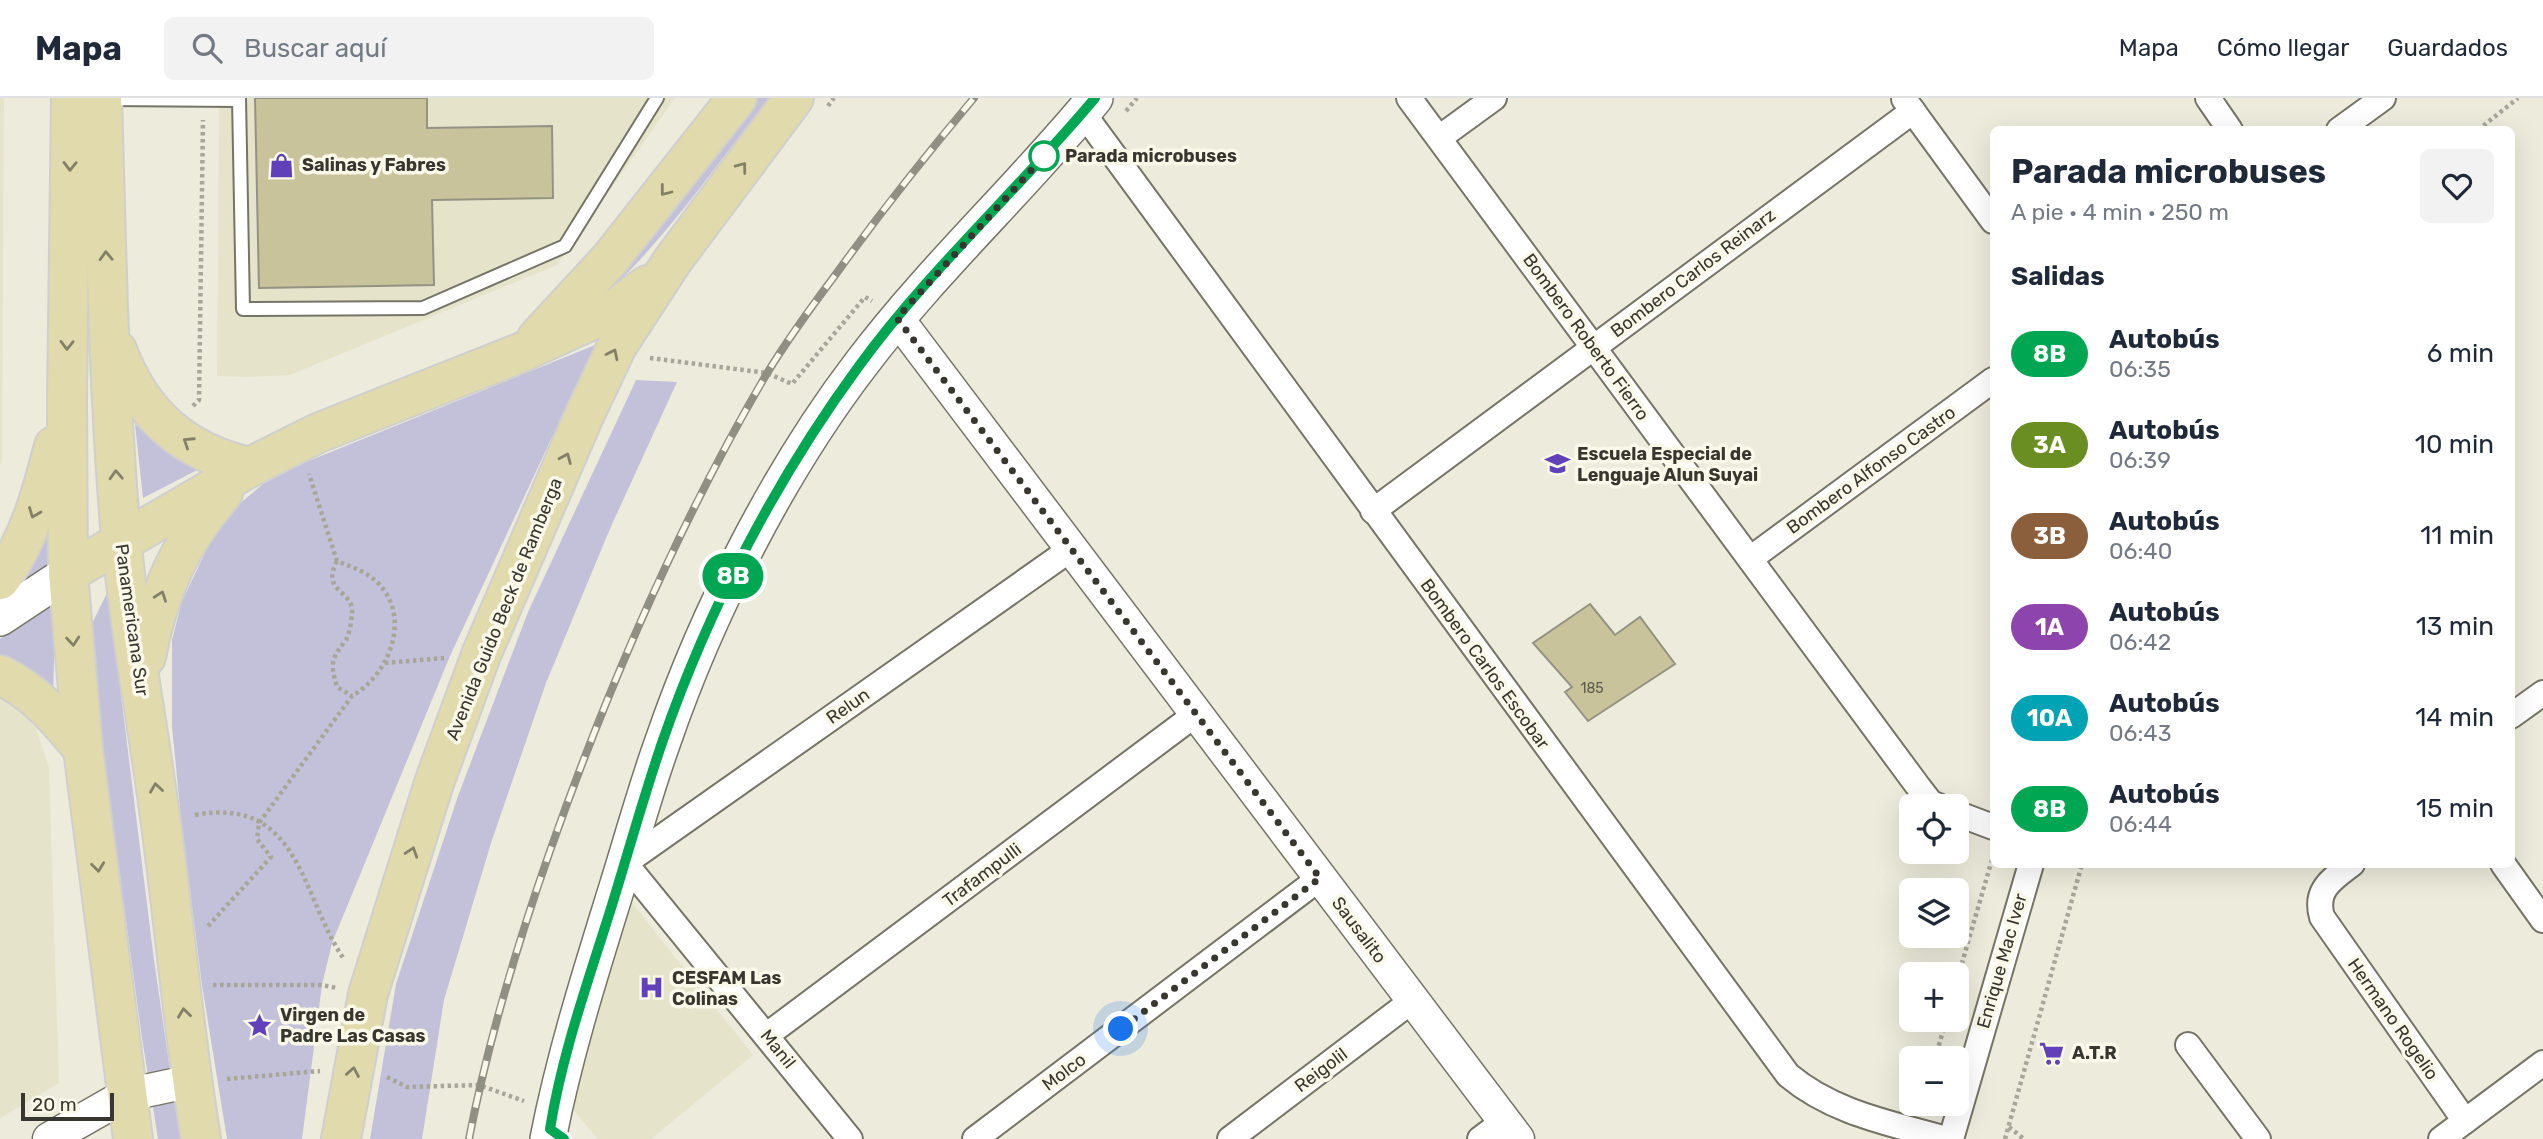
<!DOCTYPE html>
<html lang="es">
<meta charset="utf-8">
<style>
:root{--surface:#fff;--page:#f2f2f3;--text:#1f2937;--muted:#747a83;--line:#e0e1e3}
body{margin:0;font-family:Rubik,sans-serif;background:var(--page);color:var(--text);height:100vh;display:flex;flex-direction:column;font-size:26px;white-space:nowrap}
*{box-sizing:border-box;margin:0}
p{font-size:23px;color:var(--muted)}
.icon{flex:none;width:38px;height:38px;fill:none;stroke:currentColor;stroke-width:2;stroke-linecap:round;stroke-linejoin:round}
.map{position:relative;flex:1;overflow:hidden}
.side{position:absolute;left:1990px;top:28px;width:525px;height:742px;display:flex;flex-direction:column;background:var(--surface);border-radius:10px;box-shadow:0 7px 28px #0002}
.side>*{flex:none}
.badge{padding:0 14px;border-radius:23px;font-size:24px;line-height:46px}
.buttons{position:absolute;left:1899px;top:696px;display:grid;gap:14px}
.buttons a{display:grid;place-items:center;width:70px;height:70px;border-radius:10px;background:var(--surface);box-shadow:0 7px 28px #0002;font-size:35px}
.scale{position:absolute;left:21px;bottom:18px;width:93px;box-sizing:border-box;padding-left:7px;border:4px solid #373730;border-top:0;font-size:19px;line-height:24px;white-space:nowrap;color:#373730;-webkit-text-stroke:5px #faf8e8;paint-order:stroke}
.you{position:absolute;width:35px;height:35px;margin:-18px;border:5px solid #fff;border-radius:50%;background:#1a73e8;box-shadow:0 0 0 10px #1a73e833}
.map>.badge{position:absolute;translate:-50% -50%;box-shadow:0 0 0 4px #fff}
h2{padding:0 21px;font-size:26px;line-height:63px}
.round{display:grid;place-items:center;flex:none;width:74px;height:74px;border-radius:10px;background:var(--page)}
.headline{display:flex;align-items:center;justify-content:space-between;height:119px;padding:0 21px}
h1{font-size:33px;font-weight:700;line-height:52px}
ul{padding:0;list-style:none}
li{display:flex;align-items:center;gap:21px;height:91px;padding:0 21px}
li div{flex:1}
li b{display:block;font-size:26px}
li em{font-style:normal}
li .badge{min-width:77px;font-weight:700;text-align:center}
header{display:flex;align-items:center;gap:42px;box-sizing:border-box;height:98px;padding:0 35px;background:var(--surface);border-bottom:2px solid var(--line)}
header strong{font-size:33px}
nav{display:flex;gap:38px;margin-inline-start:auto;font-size:24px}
.search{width:490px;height:63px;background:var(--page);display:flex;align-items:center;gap:18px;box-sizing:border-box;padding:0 24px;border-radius:10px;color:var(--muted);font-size:26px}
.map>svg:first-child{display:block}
.built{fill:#e6e3cb}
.green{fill:#c3c1d9}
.building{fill:#c9c39c;stroke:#949283;stroke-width:2}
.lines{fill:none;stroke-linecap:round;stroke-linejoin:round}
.service-casing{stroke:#767466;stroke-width:16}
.minor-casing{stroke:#767466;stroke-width:28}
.tertiary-casing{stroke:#767466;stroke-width:35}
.secondary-casing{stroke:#767466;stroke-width:38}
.primary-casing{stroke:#cfcfcd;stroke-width:42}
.path{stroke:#a7a699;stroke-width:4.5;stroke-dasharray:3.5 3.5;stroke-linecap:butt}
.service{stroke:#fff;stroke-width:12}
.minor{stroke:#fff;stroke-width:24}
.tertiary{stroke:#fff;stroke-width:32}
.secondary{stroke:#fff;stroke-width:35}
.primary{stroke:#e1daac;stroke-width:38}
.rail-casing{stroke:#908f84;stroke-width:8}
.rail{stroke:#faf8e8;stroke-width:5;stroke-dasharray:16;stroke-linecap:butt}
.oneway{stroke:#848068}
.line-casing{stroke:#fff;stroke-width:16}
.line{stroke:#00a651;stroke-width:10}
.walk{stroke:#373730;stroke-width:7;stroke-dasharray:0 12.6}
.stop-dot{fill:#fff;stroke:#00a651;stroke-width:3.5}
.labels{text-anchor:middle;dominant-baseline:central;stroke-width:7;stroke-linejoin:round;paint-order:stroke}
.number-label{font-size:14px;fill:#5c5a4b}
.stop-label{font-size:18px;font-weight:bold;fill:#373730;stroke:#faf8e8;text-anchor:start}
.poi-label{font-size:18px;font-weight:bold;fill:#373730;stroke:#faf8e8;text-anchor:start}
.street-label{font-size:18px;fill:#373730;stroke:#faf8e8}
</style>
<header>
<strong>Mapa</strong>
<div class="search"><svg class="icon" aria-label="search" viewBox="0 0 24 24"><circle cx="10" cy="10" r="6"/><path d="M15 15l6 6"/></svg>Buscar aquí</div>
<nav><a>Mapa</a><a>Cómo llegar</a><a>Guardados</a></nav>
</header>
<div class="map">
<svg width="2543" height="1041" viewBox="0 0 2543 1041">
<rect width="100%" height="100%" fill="#edebdb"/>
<g class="built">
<polygon points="0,0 4,0 2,364 0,367"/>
<polygon points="219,0 675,0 557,167 290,277 246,279 217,278"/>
<polygon points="0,597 20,610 36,630 49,670 59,985 0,1020"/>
<polygon points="632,805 753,957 651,1041 598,1041 569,1007"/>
</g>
<g class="green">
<path d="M749,0H769C715,68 667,141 602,199Z"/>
<polygon points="595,247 450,558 332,845 322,887 302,1041 227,1041 202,887 181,720 172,629 172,542 182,503 218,428 238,407 263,386 306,364"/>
<polygon points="636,282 677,284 609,433 546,585 491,745 444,902 422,1041 370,1041 396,886 458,698 528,514"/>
<path d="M135,326C156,346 176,358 203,369L143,400Z"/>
<polygon points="52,405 50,468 12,490"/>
<polygon points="108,493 154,862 180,1041 158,1041 142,940 87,536"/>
<polygon points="56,502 53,595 0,563 0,541"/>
</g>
<g class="building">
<polygon points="255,0 427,0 427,30 552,28 553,100 432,102 434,187 259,190"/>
<polygon points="1590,506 1615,537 1640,519 1675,566 1588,623 1565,594 1572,589 1533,545"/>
</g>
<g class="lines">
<defs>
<g id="service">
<polyline points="239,0 243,211 423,210 565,148 657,0"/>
<polyline points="106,1 239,2"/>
</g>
<g id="minor">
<polyline points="1409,0 1917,687 1931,705 1941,709"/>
<polyline points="2208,0 2230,32"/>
<polyline points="1904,1 1993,123"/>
<path d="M1083,15L1788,977C1833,1015 1890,1025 1946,1041"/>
<polyline points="2339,32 2383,0"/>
<polyline points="1439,40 1494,0"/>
<polyline points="1373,413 1913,13"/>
<polyline points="1750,461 1993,282"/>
<polyline points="2511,618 2543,595"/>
<polyline points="1956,715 1993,729"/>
<path d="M2352,766C2332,781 2314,792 2322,819L2465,1023"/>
<polyline points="2503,766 2543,822"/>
<polyline points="767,937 1196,616"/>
<polyline points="2188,947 2258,1041"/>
<polyline points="850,1041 625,765 1071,451"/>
<polyline points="975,1041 1320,780"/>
<polyline points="1230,1041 1413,902"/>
<polyline points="1480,1041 1504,1023"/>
<polyline points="1951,1041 2031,766"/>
<polyline points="2441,1041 2543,965"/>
</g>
<g id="tertiary">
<polyline points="897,220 1518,1041"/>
<polyline points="49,1041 126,997 192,983"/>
</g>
<g id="secondary">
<polyline points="0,520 68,475"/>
<path d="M548,1041C565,954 592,870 618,786C633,738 646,690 663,643C707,515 779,373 861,266C932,172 1020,91 1095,0"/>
</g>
<g id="primary">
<polyline points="71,0 67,302 68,475 83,651 133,1041"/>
<path d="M102,0C106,134 108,268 118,401C125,510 147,618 161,726C175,831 184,937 201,1041"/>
<polyline points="537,240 610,161 737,0"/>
<path d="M117,252C141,316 183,354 250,369"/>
<polyline points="68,475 250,369 318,335 520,255 612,213 647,187"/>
<path d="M0,482C29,443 42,394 54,348"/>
<path d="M146,559C158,494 180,445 223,395"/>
<path d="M0,577C36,594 58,621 83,651"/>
<polyline points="341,1041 368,896 434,685 481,557 584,318 617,248 673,162 794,0"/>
</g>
</defs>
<use href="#service" class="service-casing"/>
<use href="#minor" class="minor-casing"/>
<use href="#tertiary" class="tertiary-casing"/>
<use href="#secondary" class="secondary-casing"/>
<use href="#primary" class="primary-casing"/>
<g class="path">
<polyline points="828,8 834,0"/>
<polyline points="1126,13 1137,0"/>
<polyline points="2478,32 2518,0"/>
<polyline points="650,260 767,275 792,286 865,199 872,203"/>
<polyline points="193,308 199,302 203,22"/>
<path d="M337,463C320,495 355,492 352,516C351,523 350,537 345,543C331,562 330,565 337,589L352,598"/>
<polyline points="385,565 444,560"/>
<path d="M195,717C301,697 301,800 344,861"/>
<path d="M208,828L271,759L257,741L259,725L352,598C390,576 413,518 376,483C365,473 351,469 337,463L309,376"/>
<polyline points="1956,886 1993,758"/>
<polyline points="213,887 322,887 337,890"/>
<polyline points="1935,961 1946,922"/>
<polyline points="387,979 407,989 479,987 524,1003"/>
<polyline points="227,981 320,973"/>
<polyline points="2009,1029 2024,1041"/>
<polyline points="2005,1041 2082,766"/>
</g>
<use href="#service" class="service"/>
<use href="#minor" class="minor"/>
<use href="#tertiary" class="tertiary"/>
<use href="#secondary" class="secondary"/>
<use href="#primary" class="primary"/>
<defs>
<path id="rail" d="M469,1041C488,943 517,847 550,753C608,589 678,427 766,277C787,242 812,208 836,176C880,115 926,57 974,0"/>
</defs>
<use href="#rail" class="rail-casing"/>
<use href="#rail" class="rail"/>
</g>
<defs><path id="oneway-chevron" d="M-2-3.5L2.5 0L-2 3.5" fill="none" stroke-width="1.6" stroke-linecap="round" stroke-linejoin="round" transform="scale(1.75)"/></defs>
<g class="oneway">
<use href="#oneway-chevron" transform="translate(70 68) rotate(91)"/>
<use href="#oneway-chevron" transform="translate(742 69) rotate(-53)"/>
<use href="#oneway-chevron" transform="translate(665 93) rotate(128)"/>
<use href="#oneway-chevron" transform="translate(106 158) rotate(-92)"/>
<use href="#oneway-chevron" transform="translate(67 247) rotate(91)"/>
<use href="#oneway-chevron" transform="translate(613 256) rotate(-64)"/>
<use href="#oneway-chevron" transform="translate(188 344) rotate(-147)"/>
<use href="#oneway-chevron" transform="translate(566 360) rotate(-67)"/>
<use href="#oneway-chevron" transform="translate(116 377) rotate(-93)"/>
<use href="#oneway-chevron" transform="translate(34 415) rotate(111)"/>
<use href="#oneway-chevron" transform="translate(161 498) rotate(-70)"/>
<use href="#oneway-chevron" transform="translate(73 543) rotate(85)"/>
<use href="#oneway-chevron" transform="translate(156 690) rotate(-98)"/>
<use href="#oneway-chevron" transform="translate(412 754) rotate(-72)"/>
<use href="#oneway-chevron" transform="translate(98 769) rotate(83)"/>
<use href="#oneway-chevron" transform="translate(184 915) rotate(-97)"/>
<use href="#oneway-chevron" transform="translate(353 974) rotate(-80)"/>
</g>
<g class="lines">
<defs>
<path id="line" d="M564,1041L550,1031C562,955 589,881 612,807C629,752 644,697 663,642C709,510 776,381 859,268C929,172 1019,91 1095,0"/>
</defs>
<use href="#line" class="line-casing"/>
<use href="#line" class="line"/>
<polyline class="walk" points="1044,58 1046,56 897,220 1320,780 1121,931"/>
</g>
<defs>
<symbol id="shop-bare" viewBox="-9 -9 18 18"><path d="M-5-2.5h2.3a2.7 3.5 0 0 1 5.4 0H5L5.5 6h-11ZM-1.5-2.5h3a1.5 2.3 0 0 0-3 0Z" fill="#6041b9" stroke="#faf8e8" stroke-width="2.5" paint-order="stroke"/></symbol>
<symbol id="school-bare" viewBox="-9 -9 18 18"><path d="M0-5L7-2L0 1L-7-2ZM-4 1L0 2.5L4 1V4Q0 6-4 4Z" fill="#6041b9" stroke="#faf8e8" stroke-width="2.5" paint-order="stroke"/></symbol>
<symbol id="hospital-bare" viewBox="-9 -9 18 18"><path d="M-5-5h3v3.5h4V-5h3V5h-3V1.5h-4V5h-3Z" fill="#6041b9" stroke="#faf8e8" stroke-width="2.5" paint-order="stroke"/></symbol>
<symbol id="sight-bare" viewBox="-9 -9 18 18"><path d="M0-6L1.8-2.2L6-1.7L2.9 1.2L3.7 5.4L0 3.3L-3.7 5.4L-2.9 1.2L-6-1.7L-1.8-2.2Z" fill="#6041b9" stroke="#faf8e8" stroke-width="2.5" paint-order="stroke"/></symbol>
<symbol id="supermarket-bare" viewBox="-9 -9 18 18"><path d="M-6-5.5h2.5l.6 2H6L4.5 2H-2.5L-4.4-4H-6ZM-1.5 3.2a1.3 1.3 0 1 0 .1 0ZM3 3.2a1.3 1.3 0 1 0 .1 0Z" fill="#6041b9" stroke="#faf8e8" stroke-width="2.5" paint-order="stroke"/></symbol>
</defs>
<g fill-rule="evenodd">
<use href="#shop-bare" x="264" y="50" width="35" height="35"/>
<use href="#school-bare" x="1540" y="348" width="35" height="35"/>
<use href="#hospital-bare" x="634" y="872" width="35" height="35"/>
<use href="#sight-bare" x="242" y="910" width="35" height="35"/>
<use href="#supermarket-bare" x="2034" y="938" width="35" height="35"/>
</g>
<circle class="stop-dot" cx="1044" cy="58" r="14"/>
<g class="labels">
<g class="number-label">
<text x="1592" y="590">185</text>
</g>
<g class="stop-label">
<text x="1065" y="58">Parada microbuses</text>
</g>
<g class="poi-label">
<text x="302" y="67">Salinas y Fabres</text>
<text x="1577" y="356">Escuela Especial de<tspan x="1577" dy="21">Lenguaje Alun Suyai</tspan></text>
<text x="672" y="880">CESFAM Las<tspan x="672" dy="21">Colinas</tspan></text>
<text x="280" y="917">Virgen de<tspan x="280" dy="21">Padre Las Casas</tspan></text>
<text x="2072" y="955">A.T.R</text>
</g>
<g class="street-label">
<text transform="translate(1693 175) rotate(-37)">Bombero Carlos Reinarz</text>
<text transform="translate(1586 239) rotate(54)">Bombero Roberto Fierro</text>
<text transform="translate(1871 372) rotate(-36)">Bombero Alfonso Castro</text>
<text transform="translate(504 511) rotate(-68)">Avenida Guido Beck de Ramberga</text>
<text transform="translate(132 522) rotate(82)">Panamericana Sur</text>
<text transform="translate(1485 566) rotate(54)">Bombero Carlos Escobar</text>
<text transform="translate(848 608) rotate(-35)">Relun</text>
<text transform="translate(982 777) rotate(-37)">Trafampulli</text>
<text transform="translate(1359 832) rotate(53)">Sausalito</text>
<text transform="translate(2002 863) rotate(-74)">Enrique Mac Iver</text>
<text transform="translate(2393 921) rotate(55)">Hermano Rogelio</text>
<text transform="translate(778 951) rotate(51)">Manil</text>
<text transform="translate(1321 972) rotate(-37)">Reigolil</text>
<text transform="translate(1064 974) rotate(-37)">Molco</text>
</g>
</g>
</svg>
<div class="buttons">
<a><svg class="icon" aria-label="locate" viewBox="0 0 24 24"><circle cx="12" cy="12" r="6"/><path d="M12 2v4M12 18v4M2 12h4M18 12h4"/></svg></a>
<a><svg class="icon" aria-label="layers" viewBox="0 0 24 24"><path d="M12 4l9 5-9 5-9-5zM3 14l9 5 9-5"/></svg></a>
<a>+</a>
<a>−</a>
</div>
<div class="scale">20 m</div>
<div class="you" style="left:1121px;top:931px"></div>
<b class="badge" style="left:733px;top:478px;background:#00a651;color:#fff">8B</b>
<section class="side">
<div class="headline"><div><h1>Parada microbuses</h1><p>A pie · 4 min · 250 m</p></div><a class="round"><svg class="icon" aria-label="heart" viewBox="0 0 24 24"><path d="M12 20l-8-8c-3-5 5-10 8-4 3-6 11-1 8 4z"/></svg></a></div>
<h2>Salidas</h2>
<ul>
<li><span class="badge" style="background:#00a651;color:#fff">8B</span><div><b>Autobús</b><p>06:35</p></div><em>6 min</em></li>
<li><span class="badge" style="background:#6b8e23;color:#fff">3A</span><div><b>Autobús</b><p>06:39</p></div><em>10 min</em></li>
<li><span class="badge" style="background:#8b5e3c;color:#fff">3B</span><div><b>Autobús</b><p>06:40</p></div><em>11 min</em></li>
<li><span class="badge" style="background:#8e44ad;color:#fff">1A</span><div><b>Autobús</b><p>06:42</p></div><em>13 min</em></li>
<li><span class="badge" style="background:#00a3b4;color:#fff">10A</span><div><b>Autobús</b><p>06:43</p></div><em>14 min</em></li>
<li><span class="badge" style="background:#00a651;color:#fff">8B</span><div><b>Autobús</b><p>06:44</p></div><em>15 min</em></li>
</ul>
</section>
</div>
